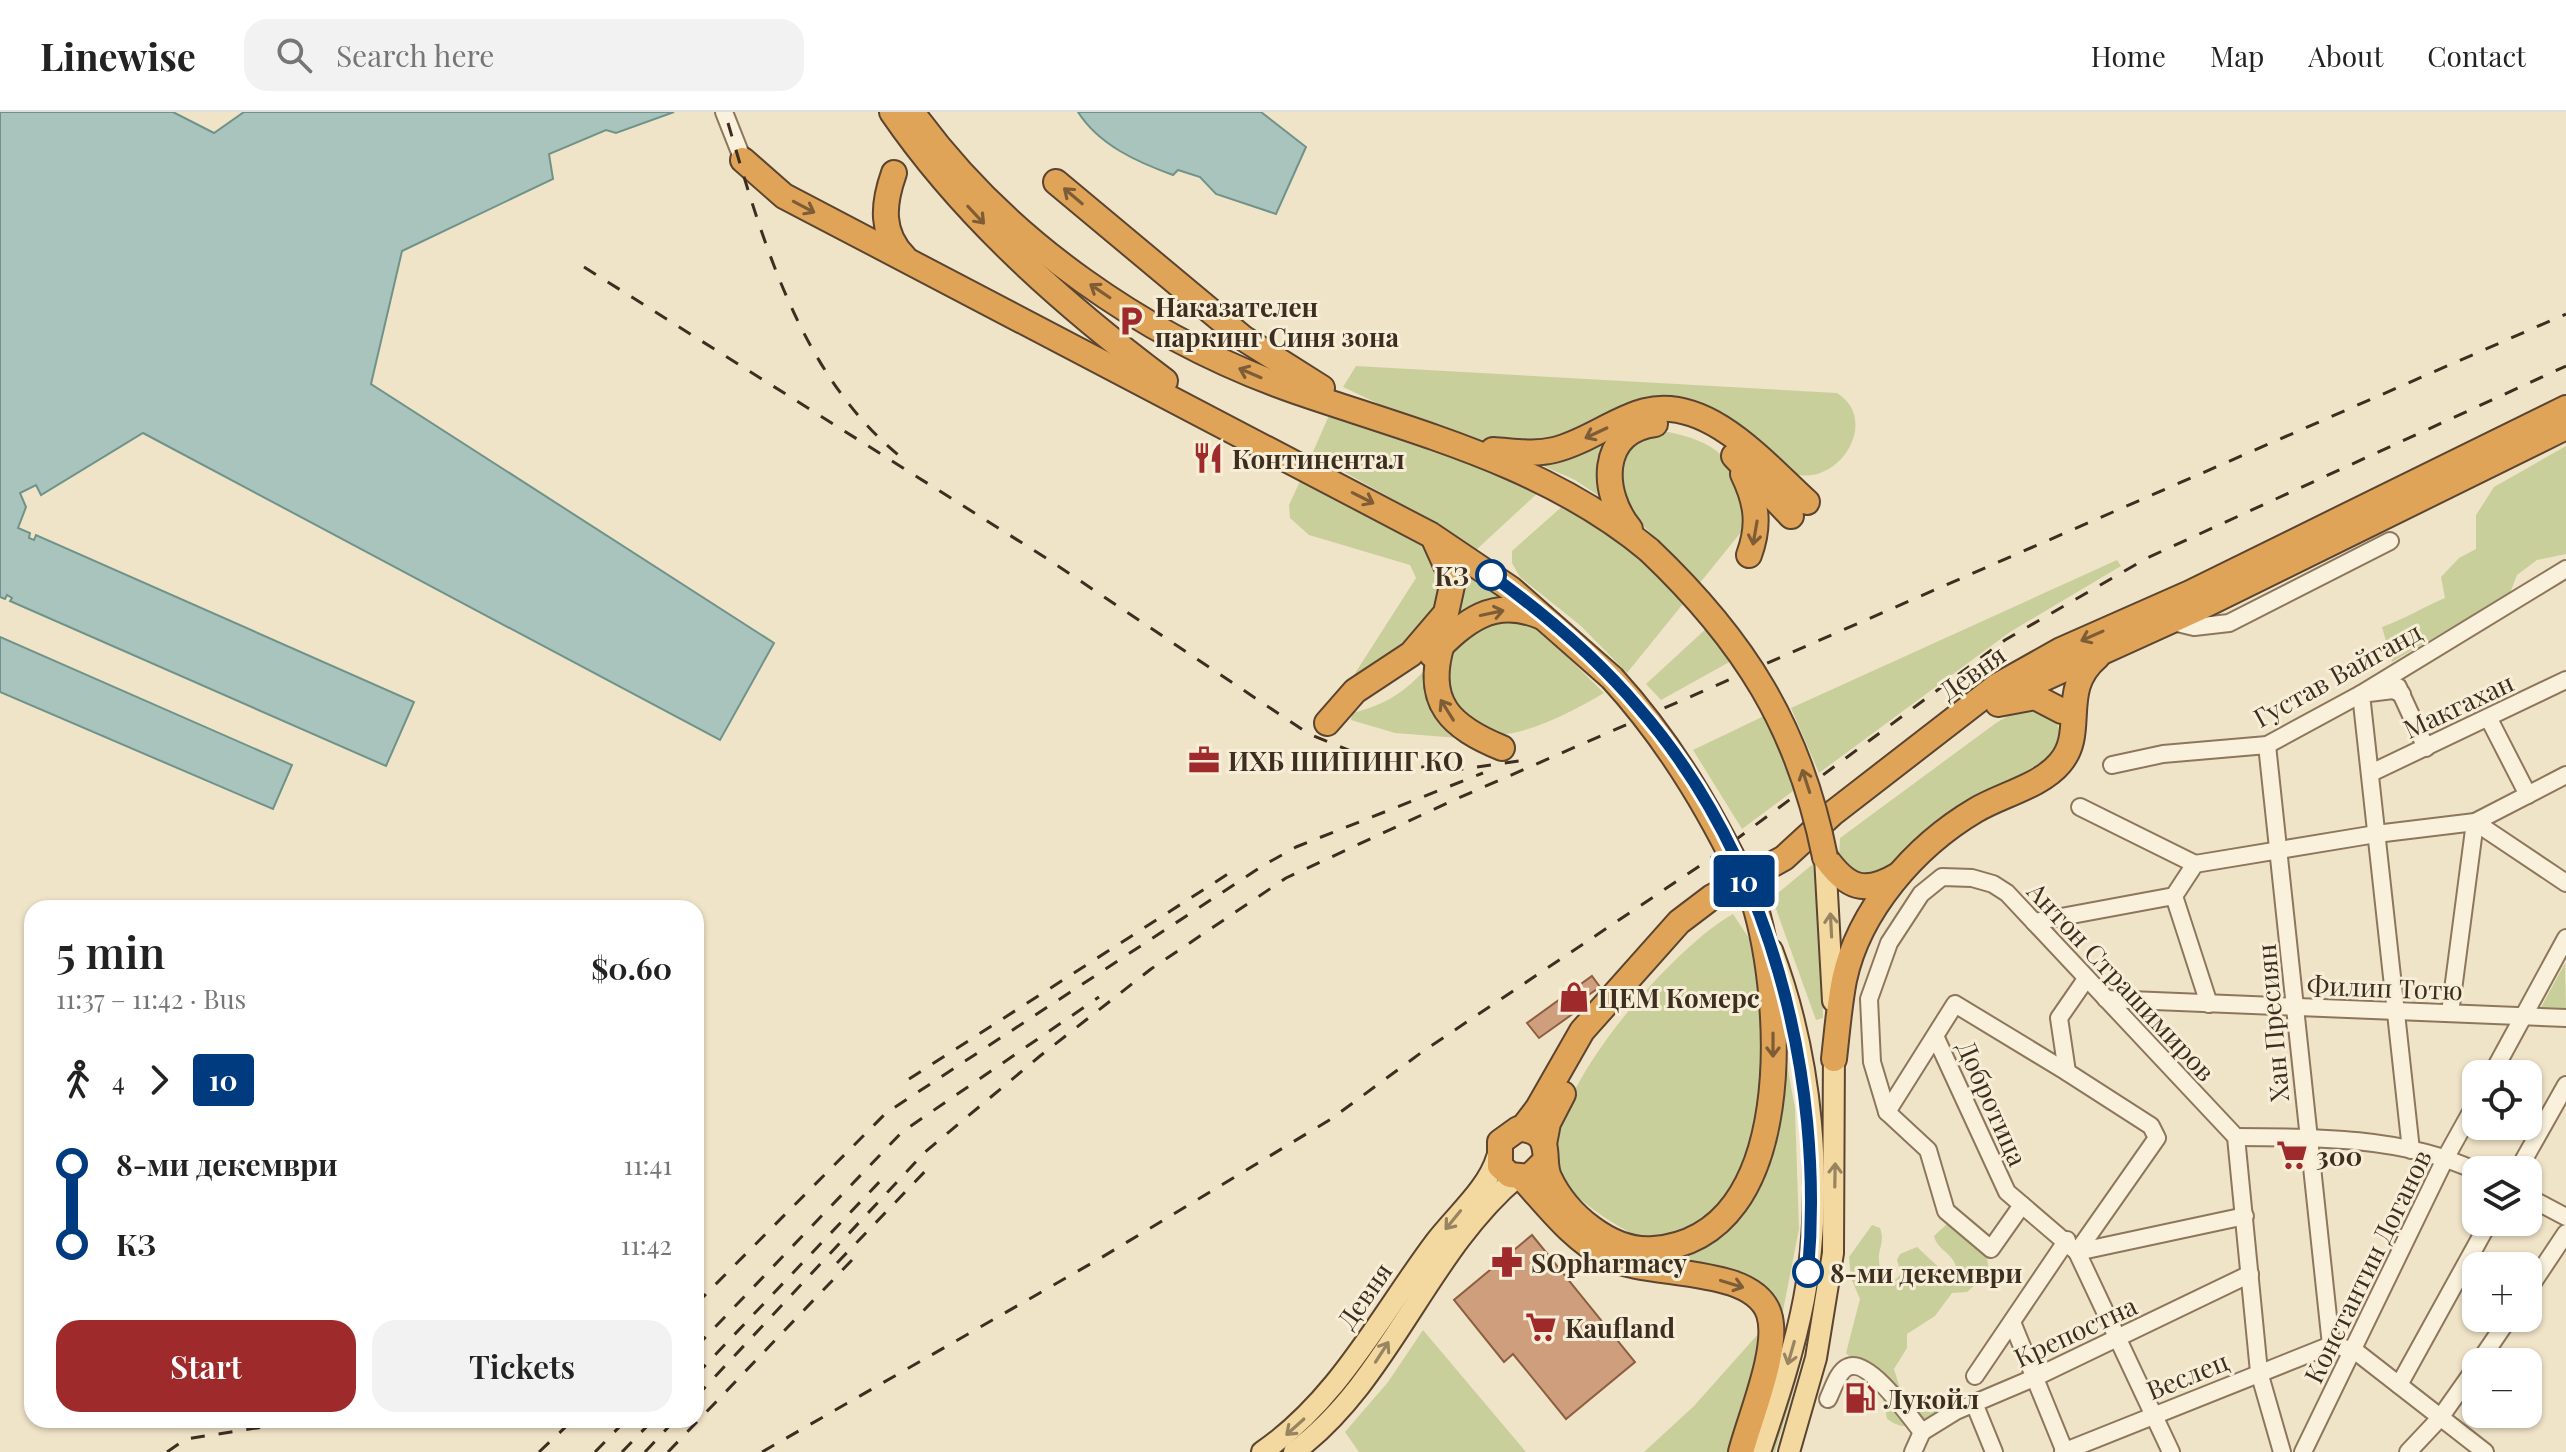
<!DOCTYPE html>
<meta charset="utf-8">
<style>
:root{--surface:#fff;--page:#f2f2f2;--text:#222;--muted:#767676;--line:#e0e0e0;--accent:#9e2a2b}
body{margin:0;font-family:"Playfair Display",serif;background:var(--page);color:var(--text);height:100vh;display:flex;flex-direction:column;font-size:30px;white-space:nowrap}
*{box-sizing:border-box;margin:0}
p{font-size:26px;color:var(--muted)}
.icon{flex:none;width:44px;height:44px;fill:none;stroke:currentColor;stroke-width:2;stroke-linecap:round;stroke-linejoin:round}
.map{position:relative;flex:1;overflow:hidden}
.details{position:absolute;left:24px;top:788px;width:680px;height:528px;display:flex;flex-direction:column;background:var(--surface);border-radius:24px;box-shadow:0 2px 6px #0004}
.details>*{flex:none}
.badge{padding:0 16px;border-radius:6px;font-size:28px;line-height:52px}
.buttons{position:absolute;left:2462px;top:948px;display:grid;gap:16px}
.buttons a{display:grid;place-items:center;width:80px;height:80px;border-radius:16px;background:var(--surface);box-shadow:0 2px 6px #0004;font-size:40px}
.map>.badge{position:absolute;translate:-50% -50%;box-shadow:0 0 0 4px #fff}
.legs{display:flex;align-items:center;gap:12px;height:88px;padding:0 32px;font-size:26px}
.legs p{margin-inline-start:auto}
.overview{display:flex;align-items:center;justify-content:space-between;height:136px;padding:0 32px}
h1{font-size:44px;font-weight:600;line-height:60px}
.button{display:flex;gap:16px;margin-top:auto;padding:16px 32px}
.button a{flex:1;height:92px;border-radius:24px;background:var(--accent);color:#fff;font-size:32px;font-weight:600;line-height:92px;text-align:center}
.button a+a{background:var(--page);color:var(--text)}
ul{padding:0 32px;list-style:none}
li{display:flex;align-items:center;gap:28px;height:80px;font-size:30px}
li i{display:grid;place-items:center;width:12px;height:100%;margin:0 10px;background:currentColor}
li i::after{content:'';width:20px;height:20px;margin:-10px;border:6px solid;border-radius:50%;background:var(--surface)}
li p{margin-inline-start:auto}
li:first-child i{background:linear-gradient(#0000 50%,currentColor 0)}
li:last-child i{background:linear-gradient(currentColor 50%,#0000 0)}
header{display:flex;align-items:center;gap:48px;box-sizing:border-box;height:112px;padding:0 40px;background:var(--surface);border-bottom:2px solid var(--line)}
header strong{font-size:38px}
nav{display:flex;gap:44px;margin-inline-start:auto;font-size:28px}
.search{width:560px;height:72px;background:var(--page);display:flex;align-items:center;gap:20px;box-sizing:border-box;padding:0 28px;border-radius:24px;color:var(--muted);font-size:30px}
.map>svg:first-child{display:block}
.green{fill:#c9cf9b}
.water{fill:#a9c4bc;stroke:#6f938a;stroke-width:2}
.building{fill:#cf9f7d;stroke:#8d5f41;stroke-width:2}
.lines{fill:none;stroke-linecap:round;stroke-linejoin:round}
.minor-casing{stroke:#8d765c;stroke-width:20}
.major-casing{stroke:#5b4430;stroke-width:24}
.highway-casing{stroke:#5b4430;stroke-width:28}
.minor{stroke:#faf1dc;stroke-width:16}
.major{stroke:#f3d9a0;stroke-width:20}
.highway{stroke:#e0a458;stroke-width:24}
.rail{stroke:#3d2e20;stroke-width:3;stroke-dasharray:14 14;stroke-linecap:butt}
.highway-bridge-casing{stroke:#5b4430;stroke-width:28;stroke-linecap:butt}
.highway-bridge{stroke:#e0a458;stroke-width:24}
.oneway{stroke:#7e5d36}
.oneway2{stroke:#988460}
.line-1-casing{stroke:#fff;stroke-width:18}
.line-1{stroke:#003b80;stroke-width:12}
.stop-1-dot{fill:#fff;stroke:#003b80;stroke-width:4}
.labels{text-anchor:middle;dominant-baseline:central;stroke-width:6;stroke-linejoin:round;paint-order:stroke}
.poi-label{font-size:26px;font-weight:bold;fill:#3d2e20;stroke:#f7eed8;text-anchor:start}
.stop-label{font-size:26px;font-weight:bold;fill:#3d2e20;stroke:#f7eed8;text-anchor:end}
.street-label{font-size:26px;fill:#3d2e20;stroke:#f7eed8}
</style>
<header>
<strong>Linewise</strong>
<div class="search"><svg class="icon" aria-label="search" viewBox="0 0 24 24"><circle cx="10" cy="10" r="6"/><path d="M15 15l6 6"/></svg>Search here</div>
<nav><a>Home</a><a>Map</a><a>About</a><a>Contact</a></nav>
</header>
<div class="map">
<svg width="2566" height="1340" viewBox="0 0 2566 1340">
<rect width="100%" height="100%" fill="#f0e4c8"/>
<g class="green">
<path d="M1356,254L1837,281C1879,307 1842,370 1799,363C1770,357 1726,314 1702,295L1586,316L1554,325L1494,333L1381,293L1343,275Z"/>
<polygon points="1331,299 1542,377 1475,439 1423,404 1312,342"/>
<polygon points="1617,320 1598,362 1602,386 1575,368 1532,349"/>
<path d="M1668,320C1728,332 1740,356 1746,414L1627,561L1581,514L1520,465L1512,451V439L1566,391L1643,445L1657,428C1621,390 1618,394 1621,340L1648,321Z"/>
<path d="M2566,334V442L2537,448L2517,463L2510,481L2392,550L2382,515C2405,507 2423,495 2445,486L2441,465L2459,446L2476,437V403L2494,375Z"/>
<polygon points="1301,367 1429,437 1445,481 1423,520 1345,577 1416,466 1410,453 1309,423 1290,406 1289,393"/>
<polygon points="2117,448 2121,454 2010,520 1819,661 1791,596"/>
<polygon points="1461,459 1506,489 1480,492 1457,502 1463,480"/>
<path d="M1499,505L1535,513L1604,581C1577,597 1511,634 1480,619C1470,615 1462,607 1453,601L1441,552L1451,532Z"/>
<polygon points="1709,514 1733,548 1661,588 1646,572"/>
<path d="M1428,554C1424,587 1432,607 1459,626L1395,621L1351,608L1352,601C1385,593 1406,580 1428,554Z"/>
<polygon points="2025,594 2056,608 2061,624 2051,644 2001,674 1878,767 1851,760 1839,745 1840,726 1996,611"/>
<polygon points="1766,603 1797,676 1742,717 1693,638"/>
<polygon points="1813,752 1819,789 1823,906 1816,908 1772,786"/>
<path d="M1733,802L1760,843L1767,930L1756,1024L1729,1088L1702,1112L1644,1128C1619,1116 1563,1083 1556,1054C1541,984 1674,834 1733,802Z"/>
<polygon points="2565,851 2566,899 2539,899"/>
<polygon points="1783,931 1795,996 1799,1117 1781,1209 1769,1192 1623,1138 1730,1111"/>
<path d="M1819,999C1831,1133 1815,1214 1775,1340H1770L1799,1248Z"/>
<path d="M1949,1110L1986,1140L1989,1160L1967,1180L1952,1181L1935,1204L1907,1222V1236L1894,1257L1902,1283L1916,1297L1925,1291L1937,1299L1936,1304C1916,1314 1906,1320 1887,1307L1882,1281L1852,1261V1247L1846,1241L1860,1187L1851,1166L1849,1145L1872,1113L1880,1116C1887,1135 1872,1139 1883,1163L1895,1168L1901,1162L1897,1148L1900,1142L1917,1135L1944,1160L1956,1155C1953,1141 1937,1138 1934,1124Z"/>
<polygon points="1423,1218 1526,1340 1359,1340 1345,1320 1388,1270"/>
<polygon points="1759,1221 1758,1247 1727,1340 1644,1340 1694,1294"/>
</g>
<g class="water">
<polygon points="0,0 173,0 214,21 244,0 674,0 616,21 606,18 549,42 553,67 402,139 371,272 774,531 720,628 143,321 41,383 36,373 20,381 26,395 18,416 30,421 29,426 34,428 36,423 414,590 386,654 10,489 12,486 7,483 5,487 0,485"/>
<path d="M1078,0H1261L1306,35L1276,102L1216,82L1200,65L1178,58L1173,63C1137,50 1099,33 1078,0Z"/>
<polygon points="0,525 292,653 273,697 0,580"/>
</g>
<g class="building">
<polygon points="1592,864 1600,875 1571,895 1574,901 1539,926 1527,911"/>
<polygon points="1532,1123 1635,1250 1566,1307 1513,1242 1504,1250 1454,1188"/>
</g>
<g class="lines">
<defs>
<g id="minor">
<polyline points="724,0 743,48"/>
<polyline points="2169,509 2194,515 2229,511 2390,429"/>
<polyline points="2398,575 2426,636"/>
<polyline points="2402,582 2393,578 2361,582 2411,1038"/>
<polyline points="2489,607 2528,683"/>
<polyline points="2267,633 2331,1233"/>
<polyline points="2112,653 2163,642 2267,633 2361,582 2566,457"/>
<polyline points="2371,661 2566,568"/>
<polyline points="2080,695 2195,752"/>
<polyline points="2174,784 2209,892"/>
<polyline points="2034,810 2174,784 2195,752 2376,722 2475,710 2566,663"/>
<polyline points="2106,887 2566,906"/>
<polyline points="2450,901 2475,710 2566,771"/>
<polyline points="1936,926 2007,1080 2077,1140 2171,1340"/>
<polyline points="2492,962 2566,826"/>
<polyline points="1887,1000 1955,892 2067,960"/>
<path d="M2236,1025C2314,1025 2405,1025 2476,1059"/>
<polyline points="2518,1058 2566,973"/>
<polyline points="2528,1085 2566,1105"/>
<polyline points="2022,1093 1991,1137 1946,1099 1928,1038 1887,1000 1872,950 1869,887 1889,831 1921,782 1942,765 1972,766 1993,772 2007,781 2236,1025 2259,1260 2282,1340"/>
<polyline points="2077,1140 2157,1026 2151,1014 2067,960 2059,906 2086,867"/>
<polyline points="2077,1140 2245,1104"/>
<polyline points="2528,1178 2566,1121"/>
<polyline points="2012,1210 2065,1340"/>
<polyline points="2344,1236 2354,1238 2485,1340"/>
<polyline points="2479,1250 2509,1206"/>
<polyline points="1975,1264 2067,1128"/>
<polyline points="2399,1273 2489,1110"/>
<path d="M1828,1287C1833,1277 1838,1259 1848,1255C1869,1246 1910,1305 1922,1320"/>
<polyline points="1974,1291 1994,1340"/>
<polyline points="1922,1320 1956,1299 2036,1265 2250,1162"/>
<polyline points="1913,1340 1922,1320"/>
<polyline points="2063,1340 2331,1233"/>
<polyline points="2303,1340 2446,1045 2476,991"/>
<polyline points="2408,1340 2440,1306 2476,1255"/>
</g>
<g id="major">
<polyline points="1825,745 1833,889"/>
<path d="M1262,1340C1339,1287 1381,1202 1436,1129C1456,1103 1488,1076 1497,1045"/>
<path d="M1294,1340C1390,1269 1426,1142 1517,1065"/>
<path d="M1760,1340C1777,1290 1794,1239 1804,1187C1825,1075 1812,944 1772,838"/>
<polyline points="1789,1340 1816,1246 1833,1141 1834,933"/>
</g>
<g id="highway">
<path d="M892,0C964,105 1064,193 1165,269"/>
<path d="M912,0C1005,129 1148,228 1298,280C1421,322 1547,353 1649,438"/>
<polyline points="743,48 784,84 1431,423 1511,477 1612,566"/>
<path d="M894,61C883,92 880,121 905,146"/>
<polyline points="1056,70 1243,226 1322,276"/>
<path d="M1493,338C1513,339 1534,343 1554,338C1587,330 1614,307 1645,299C1708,283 1766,353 1807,390"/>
<polyline points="1734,344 1791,404"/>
<path d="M1743,362C1757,391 1760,413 1749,443"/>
<path d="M1630,417C1601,382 1598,319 1655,312"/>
<path d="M1442,532C1424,591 1451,615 1502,636"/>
<path d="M1432,543C1464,510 1493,484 1542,505"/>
<polyline points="2023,576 2199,496 2566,315"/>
<polyline points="1998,592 2035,585 2062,599"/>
<polyline points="1327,611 1355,579 1411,542 1446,501 1453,469 1435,429"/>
<path d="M1825,745C1847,776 1864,783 1898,763"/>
<path d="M1834,947C1837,921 1839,894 1844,868C1859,798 1915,734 1976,698C2001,683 2041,674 2060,651C2087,620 2058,578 2097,545"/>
<polyline points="1522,1017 1538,996 1582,919 1679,810 1712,785 1784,746 1833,701 1997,574 2061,538 2190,481 2566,296"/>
<polyline points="1544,1032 1548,1011 1563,982"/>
<path d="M1544,1050L1529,1065L1510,1063L1500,1054V1030L1518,1017C1526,1017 1534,1018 1540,1025C1549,1036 1543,1052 1549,1065C1566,1102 1611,1141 1654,1137C1799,1125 1784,888 1754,790"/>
<path d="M1522,1066C1548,1094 1572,1127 1607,1145C1649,1166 1753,1153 1769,1202C1780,1236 1750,1305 1741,1340"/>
</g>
</defs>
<use href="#minor" class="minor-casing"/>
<use href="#major" class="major-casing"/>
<use href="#highway" class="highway-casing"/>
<use href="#minor" class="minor"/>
<use href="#major" class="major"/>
<use href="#highway" class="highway"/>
<g class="rail">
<path d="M728,11C763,130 801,265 902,346"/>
<polyline points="584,155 1046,446 1309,622 1363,644 1423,655 1463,657 1526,648"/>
<polyline points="909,967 1231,760"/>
<polyline points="837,1151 934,1050"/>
<polyline points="696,1192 886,1001 1264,753 1296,735 1483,661"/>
<polyline points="696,1235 902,1020 1099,885"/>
<polyline points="696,1263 884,1065"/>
<polyline points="696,1285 925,1040 1040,944 1151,857 1286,766 1454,688 2566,202"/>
<polyline points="167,1340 186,1327 308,1308"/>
<polyline points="539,1340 573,1308"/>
<polyline points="595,1340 626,1308"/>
<polyline points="622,1340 653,1308"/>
<polyline points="645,1340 675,1308"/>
<polyline points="668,1340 852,1148"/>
<polyline points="762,1340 1099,1147 1331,1007 1422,940 1707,749 2005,528 2147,446 2566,254"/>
</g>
<defs>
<g id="highway-bridge">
<path d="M1649,438C1744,528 1799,615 1825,745"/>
<path d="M1612,566C1673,633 1716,708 1754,790"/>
</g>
</defs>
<use href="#highway-bridge" class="highway-bridge-casing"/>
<use href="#highway-bridge" class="highway-bridge"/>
</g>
<defs><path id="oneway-shaft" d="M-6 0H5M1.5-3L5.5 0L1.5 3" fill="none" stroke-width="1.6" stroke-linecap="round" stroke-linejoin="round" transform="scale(2)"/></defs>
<g class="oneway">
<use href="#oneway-shaft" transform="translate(1073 84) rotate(-140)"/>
<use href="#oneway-shaft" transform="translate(804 95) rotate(28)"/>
<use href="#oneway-shaft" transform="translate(976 103) rotate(47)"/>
<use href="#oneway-shaft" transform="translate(1100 179) rotate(-146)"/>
<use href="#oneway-shaft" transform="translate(1250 261) rotate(-157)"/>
<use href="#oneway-shaft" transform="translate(1596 321) rotate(155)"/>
<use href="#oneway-shaft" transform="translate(1363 386) rotate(27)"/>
<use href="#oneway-shaft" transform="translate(1755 421) rotate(100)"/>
<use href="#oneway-shaft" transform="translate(1492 501) rotate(-12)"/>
<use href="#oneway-shaft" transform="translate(2092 524) rotate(156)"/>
<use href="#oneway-shaft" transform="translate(1447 598) rotate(-122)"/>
<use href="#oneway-shaft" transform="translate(1806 669) rotate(-108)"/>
<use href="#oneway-shaft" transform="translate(1773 933) rotate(90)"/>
<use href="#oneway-shaft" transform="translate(1732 1172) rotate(17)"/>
</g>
<g class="oneway2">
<use href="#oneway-shaft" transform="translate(1831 813) rotate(-93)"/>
<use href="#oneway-shaft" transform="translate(1835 1063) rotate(-89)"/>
<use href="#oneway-shaft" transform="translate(1453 1108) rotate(129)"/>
<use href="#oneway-shaft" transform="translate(1382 1240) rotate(-57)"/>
<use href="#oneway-shaft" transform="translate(1791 1241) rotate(106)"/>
<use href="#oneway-shaft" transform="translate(1295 1315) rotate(138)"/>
</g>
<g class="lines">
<defs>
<path id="line-1" d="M1491,463C1545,502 1596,545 1639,596C1770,747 1825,965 1808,1160"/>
</defs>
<use href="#line-1" class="line-1-casing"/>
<use href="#line-1" class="line-1"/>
</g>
<defs>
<symbol id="parking-bare" viewBox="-9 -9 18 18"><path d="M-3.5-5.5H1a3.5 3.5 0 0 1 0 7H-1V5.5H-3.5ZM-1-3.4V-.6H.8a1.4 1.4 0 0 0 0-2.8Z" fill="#9e2a2b" stroke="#f7eed8" stroke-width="2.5" paint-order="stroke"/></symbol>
<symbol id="restaurant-bare" viewBox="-9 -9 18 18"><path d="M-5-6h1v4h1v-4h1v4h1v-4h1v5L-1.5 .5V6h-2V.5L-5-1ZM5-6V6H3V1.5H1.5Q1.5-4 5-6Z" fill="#9e2a2b" stroke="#f7eed8" stroke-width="2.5" paint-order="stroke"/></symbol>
<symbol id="office-bare" viewBox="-9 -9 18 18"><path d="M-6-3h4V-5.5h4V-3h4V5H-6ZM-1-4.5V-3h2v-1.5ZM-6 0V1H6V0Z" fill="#9e2a2b" stroke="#f7eed8" stroke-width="2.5" paint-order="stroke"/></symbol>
<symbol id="shop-bare" viewBox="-9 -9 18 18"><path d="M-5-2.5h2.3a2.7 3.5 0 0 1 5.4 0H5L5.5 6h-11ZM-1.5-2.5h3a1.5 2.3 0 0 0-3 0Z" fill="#9e2a2b" stroke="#f7eed8" stroke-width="2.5" paint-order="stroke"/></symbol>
<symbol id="supermarket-bare" viewBox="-9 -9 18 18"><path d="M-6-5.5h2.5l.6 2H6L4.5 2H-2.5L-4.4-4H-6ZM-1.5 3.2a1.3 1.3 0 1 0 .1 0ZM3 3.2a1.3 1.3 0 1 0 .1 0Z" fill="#9e2a2b" stroke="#f7eed8" stroke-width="2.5" paint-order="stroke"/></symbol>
<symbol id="pharmacy-bare" viewBox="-9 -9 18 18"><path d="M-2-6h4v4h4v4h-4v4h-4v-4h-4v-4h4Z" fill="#9e2a2b" stroke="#f7eed8" stroke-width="2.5" paint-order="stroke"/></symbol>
<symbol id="fuel-bare" viewBox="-9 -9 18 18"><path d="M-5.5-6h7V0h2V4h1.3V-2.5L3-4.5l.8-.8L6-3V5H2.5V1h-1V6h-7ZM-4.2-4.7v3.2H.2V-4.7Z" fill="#9e2a2b" stroke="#f7eed8" stroke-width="2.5" paint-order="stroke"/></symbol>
</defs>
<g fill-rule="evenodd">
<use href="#parking-bare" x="1109" y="187" width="44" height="44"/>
<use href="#restaurant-bare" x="1186" y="324" width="44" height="44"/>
<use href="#office-bare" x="1182" y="626" width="44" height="44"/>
<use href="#shop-bare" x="1552" y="863" width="44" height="44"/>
<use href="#supermarket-bare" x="2270" y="1021" width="44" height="44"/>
<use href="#pharmacy-bare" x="1485" y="1128" width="44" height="44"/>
<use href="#supermarket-bare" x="1519" y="1193" width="44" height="44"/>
<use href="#fuel-bare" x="1838" y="1264" width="44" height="44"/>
</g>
<g class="stop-1-dot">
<circle cx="1491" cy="463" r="14"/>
<circle cx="1808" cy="1160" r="14"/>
</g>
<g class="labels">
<g class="poi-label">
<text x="1155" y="194">Наказателен<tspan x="1155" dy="30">паркинг Синя зона</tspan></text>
<text x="1232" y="346">Континентал</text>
<text x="1228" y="648">ИХБ ШИПИНГ КО</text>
<text x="1598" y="885">ЦЕМ Комерс</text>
<text x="2316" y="1043">300</text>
<text x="1531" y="1150">SOpharmacy</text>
<text x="1565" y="1215">Kaufland</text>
<text x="1884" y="1286">Лукойл</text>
</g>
<g class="stop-label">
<text x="1469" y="463">КЗ</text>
<text x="1830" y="1160" text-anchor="start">8-ми декември</text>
</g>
<g class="street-label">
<text transform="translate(1972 560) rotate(-35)">Девня</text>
<text transform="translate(2337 562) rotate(-29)">Густав Вайганд</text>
<text transform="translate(2458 593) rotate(-25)">Макгахан</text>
<text transform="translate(2122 869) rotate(47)">Антон Страшимиров</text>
<text transform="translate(2385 875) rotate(2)">Филип Тотю</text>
<text transform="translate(2272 911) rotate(-95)">Хан Пресиян</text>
<text transform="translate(1993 991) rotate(66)">Добротица</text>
<text transform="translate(2367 1154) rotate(-64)">Константин Доганов</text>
<text transform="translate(1364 1183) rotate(-55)">Девня</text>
<text transform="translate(2075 1219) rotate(-25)">Крепостна</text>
<text transform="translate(2187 1263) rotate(-22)">Веслец</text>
</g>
</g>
</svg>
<div class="buttons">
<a><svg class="icon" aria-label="locate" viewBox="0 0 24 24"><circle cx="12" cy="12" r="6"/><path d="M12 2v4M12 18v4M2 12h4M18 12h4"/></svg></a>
<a><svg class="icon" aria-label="layers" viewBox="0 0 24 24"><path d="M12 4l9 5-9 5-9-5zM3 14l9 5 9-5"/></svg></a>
<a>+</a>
<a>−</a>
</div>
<b class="badge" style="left:1744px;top:769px;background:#003b80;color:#fff">10</b>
<section class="details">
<div class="overview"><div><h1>5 min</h1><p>11:37 – 11:42 · Bus</p></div><b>$0.60</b></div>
<div class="legs"><svg class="icon" aria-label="walk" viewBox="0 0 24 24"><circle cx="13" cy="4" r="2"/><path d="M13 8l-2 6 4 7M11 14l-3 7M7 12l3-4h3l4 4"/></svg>4<svg class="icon" aria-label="forward" viewBox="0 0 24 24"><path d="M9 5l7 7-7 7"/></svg><b class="badge" style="background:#003b80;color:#fff">10</b></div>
<ul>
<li><i style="color:#003b80"></i><b>8-ми декември</b><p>11:41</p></li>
<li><i style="color:#003b80"></i><b>КЗ</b><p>11:42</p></li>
</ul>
<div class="button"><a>Start</a><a>Tickets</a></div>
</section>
</div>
